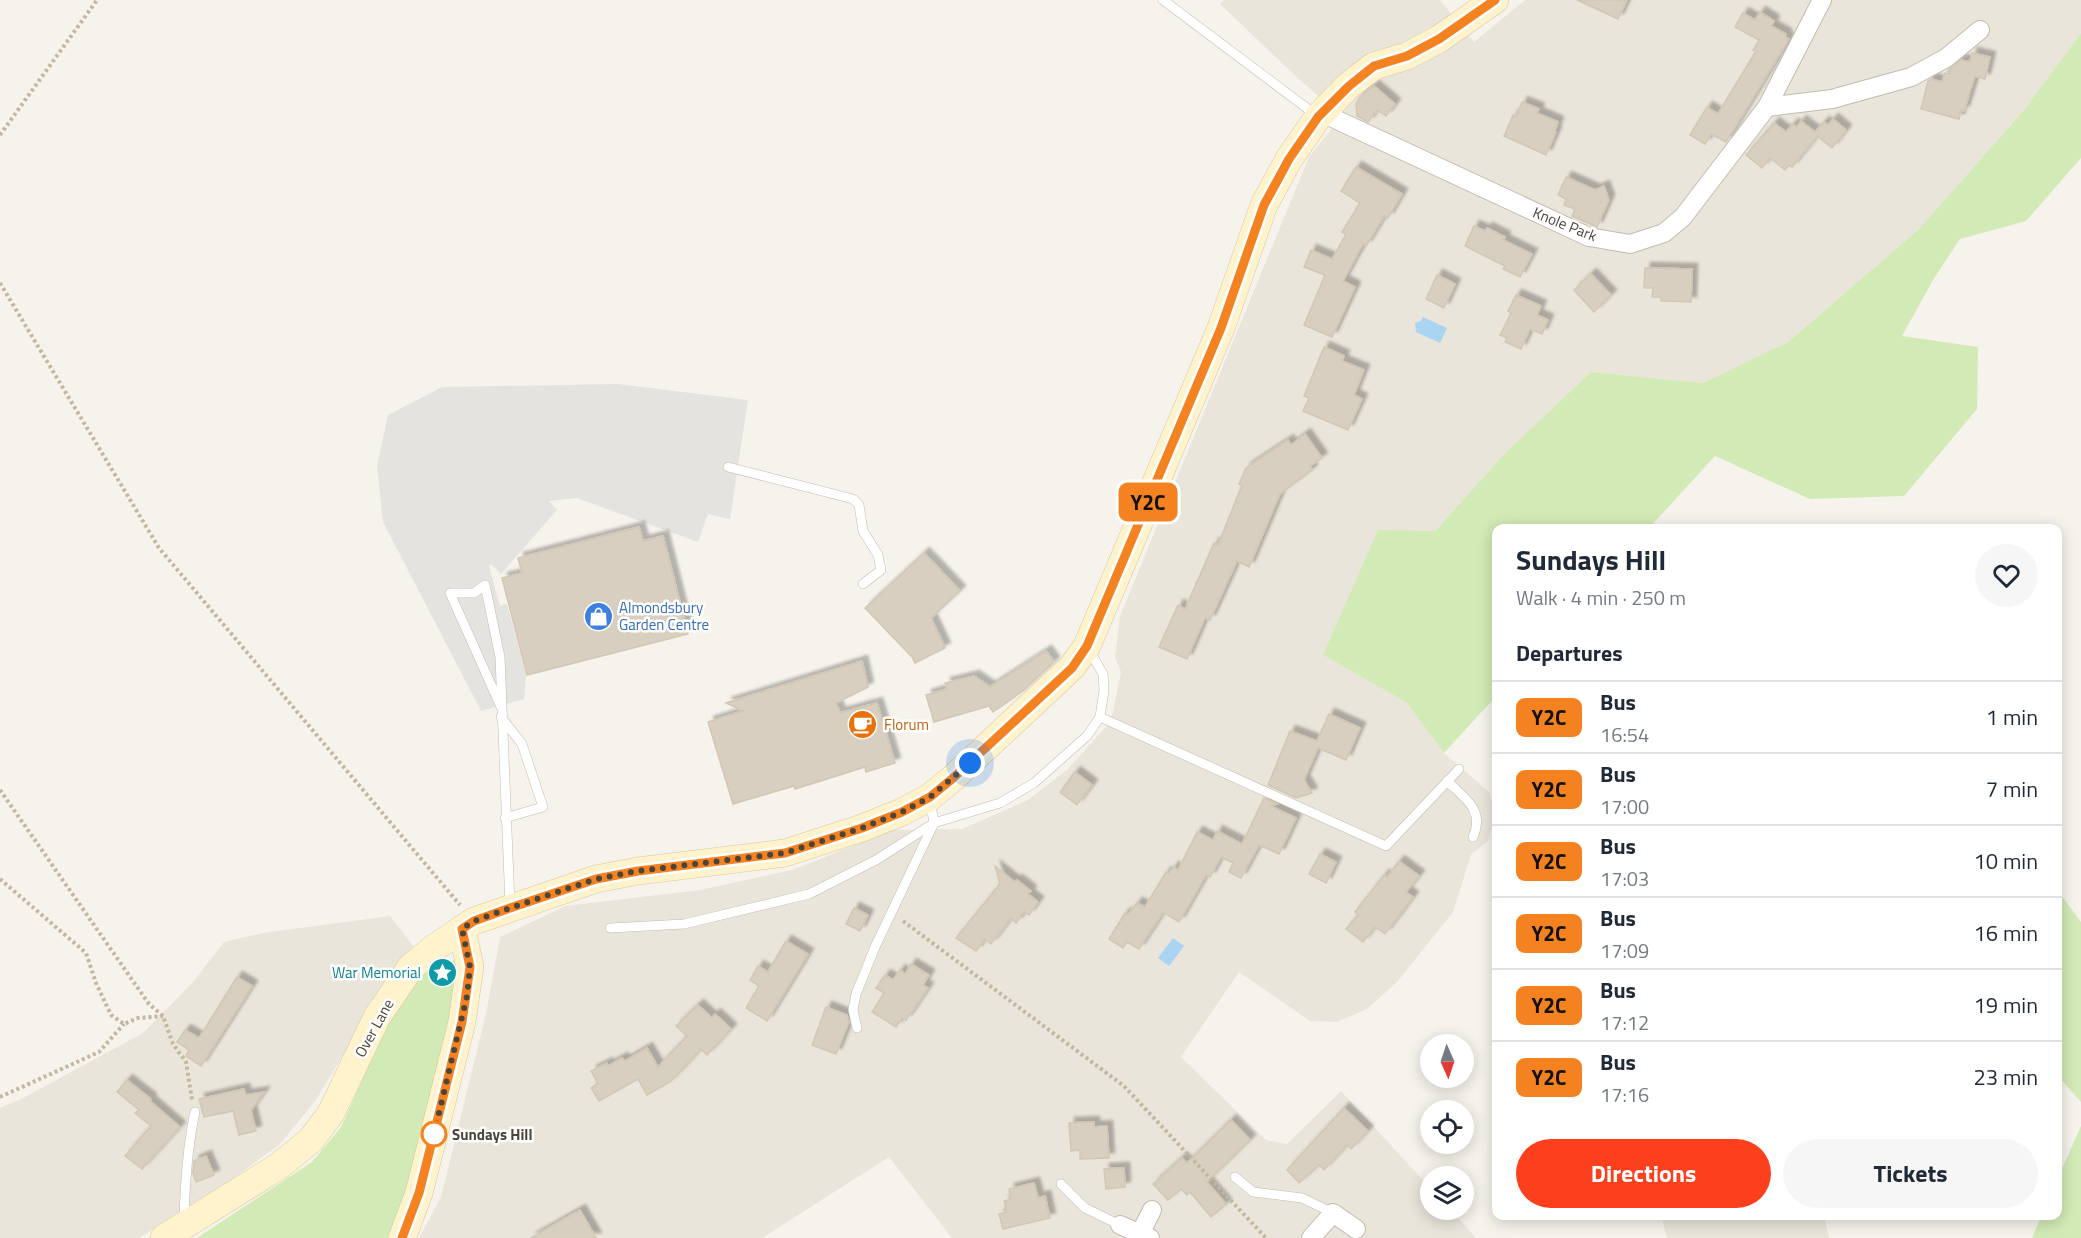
<!DOCTYPE html>
<meta charset="utf-8">
<style>
:root{--surface:#fff;--page:#f6f6f7;--text:#1f2937;--muted:#747a83;--line:#e0e1e3;--accent:#fc3f1d}
body{margin:0;font-family:"Titillium Web",sans-serif;background:var(--page);color:var(--text);height:100vh;display:flex;flex-direction:column;font-size:22px;white-space:nowrap}
*{box-sizing:border-box;margin:0}
p{font-size:20px;color:var(--muted)}
.icon{flex:none;width:33px;height:33px;fill:none;stroke:currentColor;stroke-width:2;stroke-linecap:round;stroke-linejoin:round}
.map{position:relative;flex:1;overflow:hidden}
.drawer{position:absolute;left:1492px;top:524px;width:570px;height:696px;display:flex;flex-direction:column;background:var(--surface);border-radius:12px;box-shadow:0 3px 15px #0003}
.drawer>*{flex:none}
.badge{padding:0 12px;border-radius:9px;font-size:21px;line-height:39px}
.needle{width:39px;rotate:177deg}
.buttons{position:absolute;left:1420px;top:1034px;display:grid;gap:12px}
.buttons a{display:grid;place-items:center;width:54px;height:54px;border-radius:50%;background:var(--surface);box-shadow:0 3px 15px #0003;font-size:30px}
.you{position:absolute;width:30px;height:30px;margin:-15px;border:4px solid #fff;border-radius:50%;background:#1a73e8;box-shadow:0 0 0 9px #1a73e833}
.map>.badge{position:absolute;translate:-50% -50%;box-shadow:0 0 0 3px #fff}
h2{padding:0 24px;font-size:22px;line-height:54px}
.round{display:grid;place-items:center;flex:none;width:63px;height:63px;border-radius:32px;background:var(--page)}
.headline{display:flex;align-items:center;justify-content:space-between;height:102px;padding:0 24px}
h1{font-size:28px;font-weight:700;line-height:45px}
.cta{display:flex;gap:12px;margin-top:auto;padding:12px 24px}
.cta a{flex:1;height:69px;border-radius:36px;background:var(--accent);color:#fff;font-size:24px;font-weight:700;line-height:69px;text-align:center}
.cta a+a{background:var(--page);color:var(--text)}
ul{padding:0;list-style:none}
li{display:flex;align-items:center;gap:18px;height:72px;padding:0 24px;border-top:2px solid var(--line)}
li div{flex:1}
li b{display:block;font-size:22px}
li em{font-style:normal}
li .badge{min-width:66px;font-weight:700;text-align:center}
.map>svg:first-child{display:block}
.residential{fill:#eae5da}
.green{fill:#d2eab5}
.parking{fill:#e5e3e0}
.water{fill:#a9d4f2}
.building{fill:#d8cfc1;stroke:#d3c7b4;stroke-width:1.5;filter:url(#shadow)}
.lines{fill:none;stroke-linecap:round;stroke-linejoin:round}
.lane-casing{stroke:#c2bbae;stroke-width:10}
.street-casing{stroke:#c2bbae;stroke-width:20}
.secondary-casing{stroke:#d6c79b;stroke-width:28}
.path{stroke:#c4b79f;stroke-width:4;stroke-dasharray:3 3;stroke-linecap:butt}
.lane{stroke:#fff;stroke-width:9}
.street{stroke:#fff;stroke-width:18}
.secondary{stroke:#fff3cd;stroke-width:27}
.line-casing{stroke:#fff;stroke-width:14}
.line{stroke:#f58220;stroke-width:9}
.walk{stroke:#4b4439;stroke-width:6;stroke-dasharray:0 10.8}
.stop-dot{fill:#fff;stroke:#f58220;stroke-width:3}
.labels{text-anchor:middle;dominant-baseline:central;stroke-width:5;stroke-linejoin:round;paint-order:stroke}
.street-label{font-size:15px;fill:#4b4439;stroke:#fff}
.shop-label{font-size:15px;fill:#366cbe;stroke:#fff;text-anchor:start}
.food-label{font-size:15px;fill:#c56008;stroke:#fff;text-anchor:start}
.culture-label{font-size:15px;fill:#0d838f;stroke:#fff;text-anchor:end}
.stop-label{font-size:15px;font-weight:bold;fill:#4b4439;stroke:#fff;text-anchor:start}
</style>
<div class="map">
<svg width="2081" height="1238" viewBox="0 0 2081 1238">
<defs>
<filter id="shadow"><feDropShadow dx="5.5" dy="-5.5" stdDeviation="1.5" flood-color="#0004"/></filter>
</defs>
<rect width="100%" height="100%" fill="#f6f3ec"/>
<g class="residential">
<polygon points="1224,0 1440,0 1474,42 1525,0 2081,0 2081,33 2023,111 1919,229 1788,342 1703,383 1591,372 1505,453 1323,655 1407,703 1444,753 1489,792 1496,814 1488,841 1471,855 1453,912 1397,982 1367,1009 1337,1022 1310,1021 1239,972 1181,1057 1266,1140 1287,1144 1341,1091 1431,1189 1431,1209 1450,1209 1476,1238 952,1238 889,1157 762,1238 419,1238 441,1197 486,1014 500,937 565,906 700,890 792,870 893,830 962,829 1028,800 1068,769 1111,721 1121,672 1115,657 1120,616 1309,157 1342,116 1303,83 1220,4"/>
<polygon points="390,916 414,947 375,1002 316,1100 280,1144 227,1183 139,1238 0,1238 0,1108 23,1098 143,1033 193,982 224,942 263,933"/>
<polygon points="1661,1215 1824,1215 1829,1238 1667,1238"/>
</g>
<g class="green">
<polygon points="2081,33 2081,158 2026,221 1960,239 1933,280 1902,336 1978,347 1977,409 1904,496 1810,499 1715,456 1649,528 1497,528 1497,695 1444,753 1407,703 1323,655 1378,530 1435,531 1505,453 1591,372 1703,383 1788,342 1919,229 2023,111"/>
<polygon points="2058,891 2081,922 2081,1102 2058,1076"/>
<polygon points="446,958 454,961 461,968 399,1238 197,1238 312,1162 341,1127 401,995 437,961"/>
<polygon points="2081,1126 2081,1238 2032,1238 2042,1215 2058,1215 2058,1178"/>
</g>
<polygon class="parking" points="618,384 748,400 730,519 708,514 698,542 577,498 549,501 557,510 501,574 491,564 489,566 500,606 507,604 526,675 524,699 481,711 383,522 377,466 388,415 442,387"/>
<g class="water">
<polygon points="1423,317 1447,328 1440,343 1416,332 1415,323 1421,321"/>
<polygon points="1173,938 1184,946 1169,966 1158,958"/>
</g>
<g class="building">
<polygon points="1577,0 1627,0 1618,19"/>
<polygon points="1760,12 1774,21 1771,26 1786,34 1785,37 1789,39 1726,142 1711,134 1705,144 1690,135 1707,107 1718,114 1756,51 1753,50 1759,40 1735,27 1743,13 1755,20"/>
<polygon points="1972,53 1990,57 1985,79 1975,76 1964,111 1961,110 1959,119 1921,109 1928,81 1931,79 1942,82 1945,73 1950,74 1951,68 1961,60 1970,62"/>
<polygon points="1374,86 1395,104 1386,116 1377,110 1368,122 1357,116 1356,104 1360,97"/>
<polygon points="1522,102 1539,109 1537,113 1558,122 1555,131 1556,132 1546,155 1504,136 1513,115 1516,117"/>
<polygon points="1833,119 1846,130 1832,148 1817,136 1792,167 1789,165 1785,170 1770,158 1762,168 1746,155 1774,123 1786,132 1793,124 1797,127 1801,121 1815,132 1824,122 1828,125"/>
<polygon points="1356,167 1402,194 1388,218 1384,216 1366,246 1363,244 1343,281 1355,287 1332,337 1304,325 1325,275 1304,267 1311,250 1332,259 1346,234 1342,232 1360,203 1341,191"/>
<polygon points="1566,177 1595,190 1604,186 1609,200 1597,227 1572,216 1575,209 1564,205 1566,199 1558,195"/>
<polygon points="1474,226 1485,231 1487,228 1505,237 1503,240 1532,254 1520,277 1503,269 1505,266 1465,246"/>
<polygon points="1645,268 1692,269 1691,302 1661,301 1661,297 1652,297 1653,288 1644,288"/>
<polygon points="1591,274 1611,295 1594,312 1574,290"/>
<polygon points="1437,275 1455,284 1444,308 1426,299"/>
<polygon points="1516,295 1541,306 1537,315 1548,320 1542,334 1530,329 1521,349 1505,342 1507,338 1500,335 1511,313 1508,311"/>
<polygon points="1324,347 1344,356 1342,361 1364,370 1354,395 1362,399 1348,430 1303,411 1309,398 1304,396"/>
<polygon points="1305,434 1322,458 1310,466 1312,470 1280,494 1249,567 1237,561 1210,620 1205,618 1187,659 1159,647 1178,605 1185,609 1214,543 1218,545 1242,485 1239,484 1246,468 1288,440 1291,445"/>
<polygon points="639,527 643,541 663,536 688,634 527,675 502,578 522,573 518,558"/>
<polygon points="924,553 960,591 931,618 945,648 915,663 912,657 865,608"/>
<polygon points="1046,651 1054,662 1024,690 993,712 989,706 934,722 926,695 947,689 945,683 974,676 990,687"/>
<polygon points="862,661 868,687 836,703 840,713 877,703 895,763 866,772 865,767 795,789 794,786 733,804 708,722 743,711 726,703"/>
<polygon points="1329,714 1360,728 1346,760 1318,748 1304,780 1312,793 1296,798 1268,785 1290,731 1317,741"/>
<polygon points="1075,772 1092,785 1077,805 1060,792"/>
<polygon points="1264,798 1277,804 1271,806 1296,818 1279,854 1259,845 1241,878 1229,872 1233,863 1221,857 1210,877 1206,875 1179,922 1163,912 1139,949 1127,942 1123,948 1109,939 1125,913 1128,915 1137,903 1145,907 1166,872 1169,874 1173,867 1178,870 1197,832 1213,840 1217,831 1242,844"/>
<polygon points="1320,854 1336,862 1326,883 1309,874"/>
<polygon points="1399,861 1419,876 1406,892 1413,897 1385,934 1375,927 1363,942 1346,929 1358,915 1355,912 1384,875 1387,877"/>
<polygon points="995,866 1015,882 1017,880 1031,891 1028,894 1038,902 1029,915 1024,912 1016,923 1011,918 991,944 985,939 976,951 956,938 1000,884"/>
<polygon points="854,908 868,915 860,931 846,924"/>
<polygon points="786,941 808,954 767,1021 746,1008 759,986 750,980 758,966 768,972"/>
<polygon points="911,964 929,975 923,985 928,988 906,1020 902,1018 896,1027 872,1012 884,993 876,988 885,975 893,980 900,970 905,974"/>
<polygon points="237,977 252,986 201,1066 186,1056 189,1050 177,1042 185,1030 199,1038"/>
<polygon points="698,1005 712,1018 715,1014 731,1029 707,1055 701,1049 670,1082 647,1095 638,1079 599,1101 591,1088 598,1083 591,1071 607,1063 608,1066 622,1058 625,1061 647,1048 658,1067 687,1036 676,1026"/>
<polygon points="826,1007 847,1015 849,1022 836,1054 812,1045"/>
<polygon points="127,1080 151,1099 150,1101 180,1127 142,1169 125,1156 151,1126 135,1113 139,1110 117,1092"/>
<polygon points="244,1089 246,1095 264,1092 251,1110 256,1131 239,1135 233,1111 204,1117 199,1099"/>
<polygon points="1344,1108 1368,1131 1351,1149 1347,1145 1324,1170 1319,1165 1299,1183 1287,1170"/>
<polygon points="1231,1120 1250,1140 1207,1182 1226,1204 1211,1217 1190,1192 1187,1195 1181,1189 1168,1200 1153,1184 1182,1158 1187,1163"/>
<polygon points="1094,1122 1094,1127 1107,1126 1109,1158 1080,1159 1080,1150 1071,1151 1069,1123"/>
<polygon points="206,1156 214,1175 196,1182 193,1173 194,1161"/>
<polygon points="1124,1168 1125,1187 1106,1189 1104,1169"/>
<polygon points="1034,1183 1038,1198 1045,1196 1050,1218 1003,1229 999,1214 1007,1212 1004,1201 1011,1199 1009,1189"/>
<polygon points="580,1210 596,1238 531,1238"/>
</g>
<g class="lines">
<defs>
<g id="lane">
<polyline points="1163,0 1316,115"/>
<polyline points="728,467 853,499 859,505 863,531 878,555 881,570 863,584"/>
<polyline points="501,707 450,593 474,593 485,585 500,657 510,905"/>
<polyline points="501,717 522,744 543,807 505,818"/>
<polyline points="1100,717 1386,846 1459,769"/>
<path d="M1447,781C1465,799 1485,809 1473,837"/>
<polyline points="610,928 684,924 809,894 876,860 934,823 1000,803 1034,783 1087,736 1100,717 1104,690 1103,674 1089,650"/>
<polyline points="857,1028 853,1010 856,994 875,947 934,823 930,799"/>
<polyline points="1235,1177 1253,1192 1302,1198 1333,1213"/>
<polyline points="1061,1184 1085,1208 1120,1225"/>
<path d="M184,1220C185,1184 187,1148 195,1112"/>
</g>
<g id="street">
<polyline points="1767,107 1832,99 1911,77 1946,58 1980,30"/>
<polyline points="1322,113 1589,237 1630,244 1664,233 1683,217 1767,107 1822,0"/>
<polyline points="1120,1225 1150,1238"/>
<polyline points="1140,1234 1152,1210"/>
<polyline points="1311,1238 1333,1213 1356,1229"/>
</g>
<g id="secondary">
<polyline points="164,1238 279,1166 311,1140 331,1113 377,1017 411,967 434,948 474,921 596,879 638,871 785,853 862,828 902,812 930,797 952,779 1072,667 1087,646 1221,328 1264,205 1289,159 1318,117 1349,85 1374,66 1407,56 1439,39 1495,0"/>
<polyline points="402,1238 419,1193 462,1022 470,967 462,929"/>
</g>
</defs>
<use href="#lane" class="lane-casing"/>
<use href="#street" class="street-casing"/>
<use href="#secondary" class="secondary-casing"/>
<g class="path">
<polyline points="0,135 97,0"/>
<polyline points="0,283 159,548 460,905"/>
<polyline points="0,790 149,1004 163,1016 173,1044 186,1062 192,1100"/>
<polyline points="0,879 86,953 96,983 111,1015 124,1024 138,1018 163,1016"/>
<polyline points="903,921 1124,1086 1266,1238"/>
<polyline points="0,1097 99,1052 124,1024"/>
</g>
<use href="#lane" class="lane"/>
<use href="#street" class="street"/>
<use href="#secondary" class="secondary"/>
</g>
<g class="lines">
<defs>
<polyline id="line" points="402,1238 419,1193 462,1022 470,967 462,929 474,921 510,908 596,879 638,871 785,853 862,828 902,812 930,797 952,779 1072,668 1087,646 1221,328 1264,205 1289,159 1318,117 1349,86 1374,66 1407,56 1439,39 1495,0"/>
</defs>
<use href="#line" class="line-casing"/>
<use href="#line" class="line"/>
<polyline class="walk" points="434,1134 467,996 470,967 462,929 474,921 510,908 596,879 638,871 785,853 862,828 902,812 930,797 970,763"/>
</g>
<defs>
<symbol id="shop-disc" viewBox="-11 -11 22 22"><circle r="9.5" fill="#3f7fe0" stroke="#fff"/><path d="M-5-2.5h2.3a2.7 3.5 0 0 1 5.4 0H5L5.5 6h-11ZM-1.5-2.5h3a1.5 2.3 0 0 0-3 0Z" fill="#fff"/></symbol>
<symbol id="cafe-disc" viewBox="-11 -11 22 22"><circle r="9.5" fill="#e8710a" stroke="#fff"/><path d="M-5.5-4.5H6V0H3Q3 3.5 0 3.5H-2.5Q-5.5 3.5-5.5 0ZM3-3.2v2h1.7v-2ZM-6 4.5H4V6H-6Z" fill="#fff"/></symbol>
<symbol id="sight-disc" viewBox="-11 -11 22 22"><circle r="9.5" fill="#0f9aa8" stroke="#fff"/><path d="M0-6L1.8-2.2L6-1.7L2.9 1.2L3.7 5.4L0 3.3L-3.7 5.4L-2.9 1.2L-6-1.7L-1.8-2.2Z" fill="#fff"/></symbol>
</defs>
<g fill-rule="evenodd">
<use href="#shop-disc" x="582" y="600" width="33" height="33"/>
<use href="#cafe-disc" x="846" y="708" width="33" height="33"/>
<use href="#sight-disc" x="426" y="956" width="33" height="33"/>
</g>
<circle class="stop-dot" cx="434" cy="1134" r="12"/>
<g class="labels">
<g class="street-label">
<text transform="translate(1565 224) rotate(22)">Knole Park</text>
<text transform="translate(374 1028) rotate(-61)">Over Lane</text>
</g>
<g class="shop-label">
<text x="619" y="607">Almondsbury<tspan x="619" dy="17">Garden Centre</tspan></text>
</g>
<g class="food-label">
<text x="884" y="724">Florum</text>
</g>
<g class="culture-label">
<text x="421" y="972">War Memorial</text>
</g>
<g class="stop-label">
<text x="452" y="1134">Sundays Hill</text>
</g>
</g>
</svg>
<div class="buttons">
<a><svg class="needle" viewBox="-14 -14 28 28"><path d="M0-13l5 13h-10z" fill="#e53935"/><path d="M0 13l5-13h-10z" fill="#747a83"/></svg></a>
<a><svg class="icon" aria-label="locate" viewBox="0 0 24 24"><circle cx="12" cy="12" r="6"/><path d="M12 2v4M12 18v4M2 12h4M18 12h4"/></svg></a>
<a><svg class="icon" aria-label="layers" viewBox="0 0 24 24"><path d="M12 4l9 5-9 5-9-5zM3 14l9 5 9-5"/></svg></a>
</div>
<div class="you" style="left:970px;top:763px"></div>
<b class="badge" style="left:1148px;top:502px;background:#f58220;color:#111">Y2C</b>
<section class="drawer">
<div class="headline"><div><h1>Sundays Hill</h1><p>Walk · 4 min · 250 m</p></div><a class="round"><svg class="icon" aria-label="heart" viewBox="0 0 24 24"><path d="M12 20l-8-8c-3-5 5-10 8-4 3-6 11-1 8 4z"/></svg></a></div>
<h2>Departures</h2>
<ul>
<li><span class="badge" style="background:#f58220;color:#111">Y2C</span><div><b>Bus</b><p>16:54</p></div><em>1 min</em></li>
<li><span class="badge" style="background:#f58220;color:#111">Y2C</span><div><b>Bus</b><p>17:00</p></div><em>7 min</em></li>
<li><span class="badge" style="background:#f58220;color:#111">Y2C</span><div><b>Bus</b><p>17:03</p></div><em>10 min</em></li>
<li><span class="badge" style="background:#f58220;color:#111">Y2C</span><div><b>Bus</b><p>17:09</p></div><em>16 min</em></li>
<li><span class="badge" style="background:#f58220;color:#111">Y2C</span><div><b>Bus</b><p>17:12</p></div><em>19 min</em></li>
<li><span class="badge" style="background:#f58220;color:#111">Y2C</span><div><b>Bus</b><p>17:16</p></div><em>23 min</em></li>
</ul>
<div class="cta"><a>Directions</a><a>Tickets</a></div>
</section>
</div>
